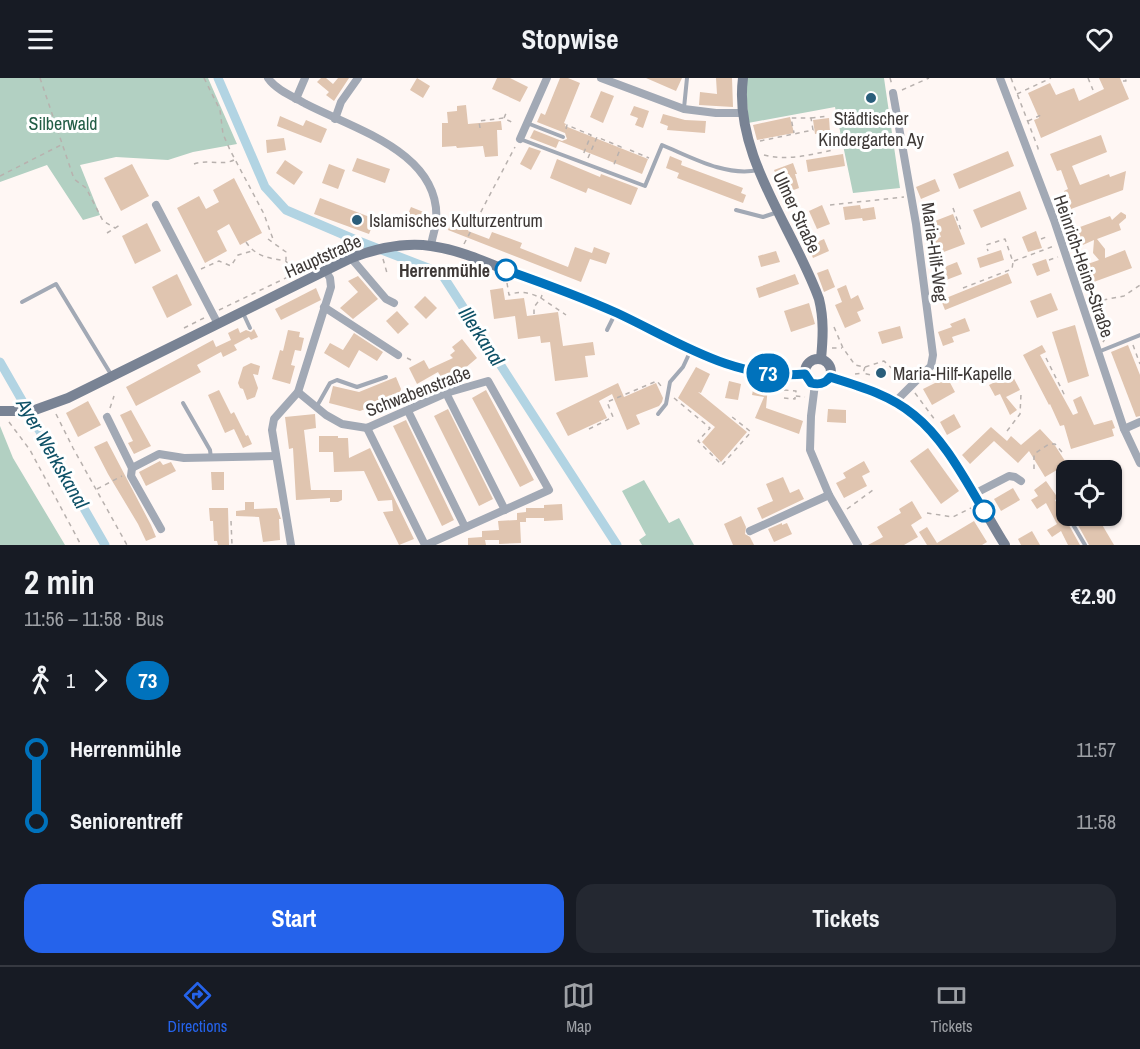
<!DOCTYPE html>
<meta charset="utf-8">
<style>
:root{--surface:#171b24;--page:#242831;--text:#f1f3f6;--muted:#9ea1a6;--line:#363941;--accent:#2563eb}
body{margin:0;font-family:"Archivo Narrow",sans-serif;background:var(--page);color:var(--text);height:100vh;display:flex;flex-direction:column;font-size:22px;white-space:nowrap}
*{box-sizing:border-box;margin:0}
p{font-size:20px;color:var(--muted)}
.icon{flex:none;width:33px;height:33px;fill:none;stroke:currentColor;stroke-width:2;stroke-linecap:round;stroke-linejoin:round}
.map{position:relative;height:467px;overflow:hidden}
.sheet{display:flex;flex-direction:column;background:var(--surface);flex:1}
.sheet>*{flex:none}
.badge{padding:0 12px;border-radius:20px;font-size:21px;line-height:39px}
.controls{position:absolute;left:1056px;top:382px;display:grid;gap:12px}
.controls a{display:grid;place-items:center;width:66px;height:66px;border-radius:12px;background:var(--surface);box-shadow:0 2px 4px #0004;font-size:30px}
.map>.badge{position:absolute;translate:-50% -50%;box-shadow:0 0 0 3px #fff}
.legs{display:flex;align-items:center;gap:9px;height:66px;padding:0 24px;font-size:20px}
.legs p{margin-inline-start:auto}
.summary{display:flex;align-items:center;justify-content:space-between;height:102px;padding:0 24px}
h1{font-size:33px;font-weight:700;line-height:45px}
.button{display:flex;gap:12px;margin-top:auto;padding:12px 24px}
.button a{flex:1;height:69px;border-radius:18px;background:var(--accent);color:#fff;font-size:24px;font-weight:700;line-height:69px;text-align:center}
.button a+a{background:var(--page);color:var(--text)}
ul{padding:0 24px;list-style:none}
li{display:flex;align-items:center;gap:21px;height:72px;font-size:22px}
li i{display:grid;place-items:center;width:9px;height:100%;margin:0 8px;background:currentColor}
li i::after{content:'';width:15px;height:15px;margin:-8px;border:4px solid;border-radius:50%;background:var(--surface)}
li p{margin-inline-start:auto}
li:first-child i{background:linear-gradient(#0000 50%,currentColor 0)}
li:last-child i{background:linear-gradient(currentColor 50%,#0000 0)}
header{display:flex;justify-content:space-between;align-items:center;height:78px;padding:0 24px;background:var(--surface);font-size:27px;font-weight:700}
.menu{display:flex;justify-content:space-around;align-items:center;height:84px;border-top:2px solid var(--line);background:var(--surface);font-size:16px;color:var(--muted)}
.menu a{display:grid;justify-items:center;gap:3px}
.menu .current{color:var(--accent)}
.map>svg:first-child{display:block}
.green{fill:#b2d0c2}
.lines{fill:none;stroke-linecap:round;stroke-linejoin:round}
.canal{stroke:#b2d4e3;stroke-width:9}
.building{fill:#e0c5b0}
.path{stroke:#b8b1ae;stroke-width:1.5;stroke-dasharray:4.5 4.5;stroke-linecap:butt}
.lane{stroke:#a2a9b5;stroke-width:4}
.street{stroke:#a2a9b5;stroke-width:8}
.secondary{stroke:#798394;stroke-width:10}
.line-1-casing{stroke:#fff;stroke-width:14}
.line-1{stroke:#0072bc;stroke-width:9}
.poi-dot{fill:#2a5e7b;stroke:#fff;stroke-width:2}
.stop-1-dot{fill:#fff;stroke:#0072bc;stroke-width:3}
.labels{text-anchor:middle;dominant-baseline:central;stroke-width:6;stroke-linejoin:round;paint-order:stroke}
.poi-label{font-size:18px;fill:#3e3937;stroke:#fff;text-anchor:start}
.park-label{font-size:18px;fill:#225d46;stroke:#fff}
.street-label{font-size:18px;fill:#3e3937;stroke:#fff}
.stop-label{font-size:18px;font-weight:bold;fill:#3e3937;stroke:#fff;text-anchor:end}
.water-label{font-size:20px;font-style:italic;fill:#0d5066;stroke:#fff}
</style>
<header><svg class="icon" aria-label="menu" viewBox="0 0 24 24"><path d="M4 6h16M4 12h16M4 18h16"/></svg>Stopwise<svg class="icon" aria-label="heart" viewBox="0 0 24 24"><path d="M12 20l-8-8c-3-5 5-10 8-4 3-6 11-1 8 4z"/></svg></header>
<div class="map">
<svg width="1140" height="467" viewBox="0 0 1140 467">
<rect width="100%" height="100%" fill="#fff7f4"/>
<g class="green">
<polygon points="0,0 208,0 237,66 193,74 168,82 116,79 80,87 100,137 83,142 47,87 0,104"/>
<polygon points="746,0 884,0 900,110 853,115 835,29 748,45"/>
<polygon points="0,348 13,380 65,467 0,467"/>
<polygon points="644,402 669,445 679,440 694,467 642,467 639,462 646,457 622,413"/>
</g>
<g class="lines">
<g class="canal">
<polyline points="218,0 265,109 286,132 356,162 441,195 617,467"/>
<polyline points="0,284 105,467"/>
</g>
</g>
<g class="building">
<polygon points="321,0 326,0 333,6 338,0 349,0 334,23 326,17 329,14 317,4"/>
<polygon points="417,0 430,8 423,20 410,12"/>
<polygon points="497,0 510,0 528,9 520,24 492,11"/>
<polygon points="560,0 568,0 580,5 564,45 566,46 565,48 648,81 642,96 559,63 556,70 530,60 534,52 562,63 567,61 565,55 537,44 541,35 545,37"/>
<polygon points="646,0 682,0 676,13"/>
<polygon points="716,0 732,0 733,29 699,27 700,14 717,16"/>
<polygon points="1099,0 1120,0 1129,21 1041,60 1034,42 1039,40 1028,15 1050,5 1056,17 1074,10 1079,23 1104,11"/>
<polygon points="601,13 614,18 603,45 590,39"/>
<polygon points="466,27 468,46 501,43 502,52 497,52 498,78 485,79 483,68 457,70 456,68 442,69 442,45 448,45 447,34 457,33 457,28"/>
<polygon points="634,28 649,33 643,50 635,47 638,40 630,37"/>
<polygon points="663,36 685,42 706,43 705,55 667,52 668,48 660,45"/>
<polygon points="280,38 303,48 306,42 327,51 321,65 277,48"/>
<polygon points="790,39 794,55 757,62 753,47"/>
<polygon points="829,40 830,54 815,56 813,42"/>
<polygon points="1101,57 1107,74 1072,88 1080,107 1109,96 1110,99 1126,93 1123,112 1071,131 1064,113 1068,111 1061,92 1057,93 1050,76"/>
<polygon points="284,60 286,72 267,75 266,62"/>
<polygon points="529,69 541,73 531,92 520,86"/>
<polygon points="1008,73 1014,88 959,111 953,96"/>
<polygon points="843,76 845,88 808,94 806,82"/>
<polygon points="670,78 682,83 681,87 743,110 741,115 746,117 743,125 677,100 679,95 666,90"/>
<polygon points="357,80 390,91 385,105 352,93"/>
<polygon points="557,81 600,99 601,96 638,110 631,127 588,110 586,115 550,100"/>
<polygon points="285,82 303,94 294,107 276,95"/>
<polygon points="793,85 797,96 795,96 799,110 791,113 786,100 779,103 774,92"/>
<polygon points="132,86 149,118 121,133 104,100"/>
<polygon points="329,86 345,92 338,111 322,105"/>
<polygon points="234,100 262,155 240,167 229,146 217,153 227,173 205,185 177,130 199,118 206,131 219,124 213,112"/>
<polygon points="935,101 940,113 921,121 916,109"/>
<polygon points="1020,113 1027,131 981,150 973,132"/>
<polygon points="320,120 375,141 369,156 314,136"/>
<polygon points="822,127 830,146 817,151 809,133"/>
<polygon points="860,127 861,131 874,129 876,141 863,143 862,140 845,142 843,129"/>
<polygon points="411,129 426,135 421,149 405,143"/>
<polygon points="1121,134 1126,137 1126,140 1119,146 1121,152 1097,161 1105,171 1105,180 1125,172 1132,190 1091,205 1085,187 1099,182 1093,175 1094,162 1076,170 1069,153 1110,138 1112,142"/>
<polygon points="953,136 965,166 933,178 931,162 941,159 935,143"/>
<polygon points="453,139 471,146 468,153 489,161 492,154 522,165 520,170 568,189 575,169 592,175 594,169 610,175 606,186 590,181 581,204 448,152"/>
<polygon points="147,145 161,173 135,186 122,158"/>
<polygon points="1036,153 1042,170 1028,174 1022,159"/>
<polygon points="824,161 829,173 813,180 808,168"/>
<polygon points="1001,172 1004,182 980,190 977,180"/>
<polygon points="776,173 780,184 761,189 758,178"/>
<polygon points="1046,181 1050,193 1037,198 1032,186"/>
<polygon points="957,184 962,196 941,204 937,192"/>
<polygon points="828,191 835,209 824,214 817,195"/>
<polygon points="1008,195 1012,205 945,232 941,222"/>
<polygon points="177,196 192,227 167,240 152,209"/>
<polygon points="795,196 799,206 759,220 756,210"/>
<polygon points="358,198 378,221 353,241 340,230 358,214 348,203"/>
<polygon points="846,207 851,221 858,217 864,231 857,234 861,243 845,250 835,227 842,224 837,211"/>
<polygon points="316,210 321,222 281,242 275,231"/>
<polygon points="503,210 505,222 524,220 527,238 558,234 563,268 593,264 595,277 585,278 588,299 555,303 550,264 541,265 540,258 518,261 515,238 494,241 490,212"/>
<polygon points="1051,215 1058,232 1037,240 1030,223"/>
<polygon points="425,218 437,230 426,241 414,229"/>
<polygon points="809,225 815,246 791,254 784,233"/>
<polygon points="397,233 409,246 398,256 386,243"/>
<polygon points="965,240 970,253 952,259 954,264 943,268 938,254 952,249 950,246"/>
<polygon points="1075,247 1089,298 1068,305 1052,254"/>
<polygon points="900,248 903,260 882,266 878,254"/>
<polygon points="238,250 240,255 246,252 251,254 254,251 258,259 251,262 249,259 234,267 237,272 223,279 221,274 197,287 201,294 136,328 126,309 213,262 216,269 231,262 228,255"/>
<polygon points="288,252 300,254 299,259 304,260 301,273 295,272 291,287 295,288 290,306 272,301 280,272 283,273"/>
<polygon points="354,255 383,274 377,283 359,272 349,290 324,275 330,265 343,272"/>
<polygon points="462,261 477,280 458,296 443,303 438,294 417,306 409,290 424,282 429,291 453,280 450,277 455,273 452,269"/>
<polygon points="1042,267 1046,274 1040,277 1073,337 1078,335 1073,322 1081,318 1094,347 1112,342 1115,350 1112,351 1114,358 1071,371 1064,347 1060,348 1050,326 1049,327 1023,277"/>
<polygon points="1128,267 1140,297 1140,338 1136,339 1111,274"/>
<polygon points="251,285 260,288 258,297 253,296 258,310 255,319 247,322 243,311 240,310 238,305 243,289"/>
<polygon points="696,289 710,296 701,315 698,314 747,354 721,384 702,364 715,349 678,320"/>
<polygon points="1009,291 1020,312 1006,319 1017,332 1010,337 1000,316 995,318 989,307 993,305 991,300"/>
<polygon points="396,299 401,311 399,318 360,333 329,325 333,308 359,314"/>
<polygon points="947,299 955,314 932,327 923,311"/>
<polygon points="729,303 741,306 738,322 725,320"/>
<polygon points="618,305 624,319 656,305 663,320 662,324 659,328 636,337 640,346 627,352 612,316 599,323 607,340 568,358 556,335"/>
<polygon points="754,307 768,308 766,330 803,343 799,356 755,340 764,319 752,317"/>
<polygon points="219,312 231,336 234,334 246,358 248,357 252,366 243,370 234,351 225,355 208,317"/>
<polygon points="486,312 534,402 520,409 472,320"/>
<polygon points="88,323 101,347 78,359 66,335"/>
<polygon points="448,331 493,421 479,428 434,338"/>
<polygon points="828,331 846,332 846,345 827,344"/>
<polygon points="131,332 151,368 134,376 128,365 133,363 120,337"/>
<polygon points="315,336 316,350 304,352 311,412 342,412 342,422 338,424 330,424 330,420 296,422 293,370 289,371 285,339"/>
<polygon points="954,336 961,349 947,357 940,344"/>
<polygon points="406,342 454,442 442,448 393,348"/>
<polygon points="991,349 1007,363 1011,358 1021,367 1040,351 1054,366 1067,386 1045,399 1029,373 1018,385 994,363 970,386 962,377"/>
<polygon points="319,358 338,358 338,360 348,360 349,380 370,370 414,461 399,467 383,434 393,433 392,422 378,423 364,393 334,394 333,374 319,374"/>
<polygon points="107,363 151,447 156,459 146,463 138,446 108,396 94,369"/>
<polygon points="928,370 959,413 941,426 910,383"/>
<polygon points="160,383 163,387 171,384 176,393 146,408 139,394"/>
<polygon points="864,383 870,394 862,398 867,408 844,420 836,405 846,400 843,395"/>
<polygon points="211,394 224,394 224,412 212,412"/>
<polygon points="783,399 790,415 799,411 804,421 762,441 757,430 773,423 766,406"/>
<polygon points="1046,403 1058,420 1055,422 1080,467 1068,467 1061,453 1052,459 1047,452 1057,446 1046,425 1037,431 1031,422 1038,418 1034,412"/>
<polygon points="1013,410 1020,422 1001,433 994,421"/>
<polygon points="912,423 922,440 911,447 918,459 904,467 868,467 883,459 877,449 901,435 899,431"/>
<polygon points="245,424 254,424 254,431 277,430 281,441 279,441 280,462 263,464 259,439 236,438 236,433 245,432"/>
<polygon points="562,426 563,442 544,443 544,440 526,440 526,430 544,430 544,427"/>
<polygon points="209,430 228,430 229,467 218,467 217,463 214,463 213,443 210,443"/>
<polygon points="526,434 526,444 520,444 521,465 499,466 499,462 485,462 486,467 468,467 468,460 482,459 482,453 499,452 498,443 517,442 517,435"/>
<polygon points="741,438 746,449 745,456 750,459 754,467 733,467 724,446"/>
<polygon points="1073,438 1097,438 1114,467 1089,467"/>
<polygon points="974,443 987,464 982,467 927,467 919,454 927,449 937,465"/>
<polygon points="782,445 782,447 787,445 792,456 774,464 768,451"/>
<polygon points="1032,453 1040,467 1021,467 1018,461"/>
</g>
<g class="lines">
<g class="path">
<polyline points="40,0 74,101 86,110 103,143 115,150"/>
<polyline points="204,0 220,32 223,56 230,72 264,136 274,164"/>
<polyline points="890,0 892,7"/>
<polyline points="1011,0 1038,70 1038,75"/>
<polyline points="1088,0 1093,12"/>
<polyline points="1123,3 1126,3 1125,0"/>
<polyline points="902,12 929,0"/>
<polyline points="1017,16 1051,0"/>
<polyline points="504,40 507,33"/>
<polyline points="811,40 828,38"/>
<polyline points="1028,43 1041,37"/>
<polyline points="480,50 479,43 504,40 515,46"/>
<polyline points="566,51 567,47 591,57 583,77"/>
<polyline points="760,63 813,52 811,40 791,40 794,55"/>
<polyline points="630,72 649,80"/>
<path d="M764,77C788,83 809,77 833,72"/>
<polyline points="588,80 597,59 621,69 613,89"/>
<path d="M194,86C207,81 222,88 234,82"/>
<polyline points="0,98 61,67"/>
<polyline points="830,127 904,119"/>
<polyline points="953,130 961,152"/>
<polyline points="107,155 120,147"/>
<polyline points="268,161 286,174 286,182"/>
<polyline points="1041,161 1049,158"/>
<path d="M246,164C256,179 269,180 286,183L293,194"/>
<polyline points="464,166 515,69"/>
<polyline points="383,181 387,195"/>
<polyline points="1049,182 1058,179"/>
<polyline points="1014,183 1054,168"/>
<polyline points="201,191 219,183 231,188 238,177 252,173"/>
<path d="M507,205L509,217C520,212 531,215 541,220L542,217"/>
<polyline points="963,210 1012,191 1013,184 1005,161 986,167 988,173"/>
<polyline points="219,232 317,185"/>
<polyline points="534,236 534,229 541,220 566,237"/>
<polyline points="834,249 843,270 855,287 865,289 884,283 904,302"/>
<polyline points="184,250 204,240"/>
<polyline points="1103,264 1108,256 1100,229 1103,222 1124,218 1140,207"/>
<polyline points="1133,267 1140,286"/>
<polyline points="832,270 842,270"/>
<polyline points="407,280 415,284"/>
<polyline points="1046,280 1065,318"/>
<polyline points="865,289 863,295 871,297"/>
<polyline points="855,296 863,295"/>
<polyline points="784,312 796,313 795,318 805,319"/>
<polyline points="915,315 935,342"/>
<polyline points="674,320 710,350 698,363 722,387 751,354 731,338"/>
<polyline points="784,320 795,321 795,319"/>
<polyline points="110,330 114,318"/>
<polyline points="56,336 73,370 127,467"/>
<polyline points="9,344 30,372 81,467"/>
<polyline points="589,351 613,339 607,324 657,303 661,308"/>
<polyline points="1007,353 1020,336 1021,316"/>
<polyline points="1034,391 1034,376 1049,366 1055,366 1062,374"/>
<polyline points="97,411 122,398"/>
<polyline points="847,431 873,412"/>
<polyline points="927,435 953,439 971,430"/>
<polyline points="231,443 232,467"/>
</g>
<g class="lane">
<polyline points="684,30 687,0"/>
<polyline points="527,45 563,59"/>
<path d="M520,61L645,108L662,67C691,79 726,99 758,92"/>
<polyline points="736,132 763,139 775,135"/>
<polyline points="22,224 56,206 112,298"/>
<polyline points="243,235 250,250"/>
<polyline points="607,252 615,236"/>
<polyline points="1098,274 1140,257"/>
<polyline points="183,325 210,372 211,380"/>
<polyline points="317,328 330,305 337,302 357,309 386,299"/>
<polyline points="658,336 666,326 670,304 683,289 690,274"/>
<polyline points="1065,432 1066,435"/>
<polyline points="1068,438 1085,467"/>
</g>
<g class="street">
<path d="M268,0C276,12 294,19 306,26C354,51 443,75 436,145C435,152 432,160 431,168"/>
<polyline points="601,0 684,31 716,35 742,35"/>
<polyline points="1000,0 1054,142 1124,351 1140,385"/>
<polyline points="893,15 916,146 933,277 931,288 895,324"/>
<polyline points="296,21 305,0"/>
<polyline points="335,41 341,24 358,0"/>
<polyline points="520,61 547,0"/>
<polyline points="156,127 218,246"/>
<polyline points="351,180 386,221 394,225"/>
<polyline points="324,229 398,277"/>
<polyline points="815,306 811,338 810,372 829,417 858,467"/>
<polyline points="298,314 326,337 342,346 367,350 446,315 488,303 549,412 426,467"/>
<polyline points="446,315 505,432"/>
<polyline points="408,333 465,449"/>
<polyline points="107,339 132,390 131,398 161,451"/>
<polyline points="367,350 425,467"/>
<polyline points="1124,351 1140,344"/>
<polyline points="132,390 159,376 184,380 276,378"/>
<polyline points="974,416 1009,398 1015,399 1021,403"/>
<polyline points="750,453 829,417"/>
<polyline points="291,467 272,352 274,341 298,314 331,209 330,200 325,192"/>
</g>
<g class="secondary">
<path d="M743,0C733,77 794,151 819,221C824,241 823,260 821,281"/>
<circle cx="818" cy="294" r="13"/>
<path d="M830,299C859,308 889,317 913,336C950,365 980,427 1005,467"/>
<path d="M0,333H32L68,320L351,180C375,171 404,164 431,168C461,172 490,186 518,197C559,213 601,228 641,247C693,273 745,302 805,296"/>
</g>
</g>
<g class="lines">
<defs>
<path id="line-1" d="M506,192C543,205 581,219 617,235C677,263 735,303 805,296L811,305C819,307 825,306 830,299C859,308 890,317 914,337C944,361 964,400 984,433"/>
</defs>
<use href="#line-1" class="line-1-casing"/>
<use href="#line-1" class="line-1"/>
</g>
<g class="poi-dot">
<circle cx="871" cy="20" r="6"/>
<circle cx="357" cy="142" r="6"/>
<circle cx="881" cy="295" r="6"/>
</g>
<g class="stop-1-dot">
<circle cx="506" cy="192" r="10"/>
<circle cx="984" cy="433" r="10"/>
</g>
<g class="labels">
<g class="poi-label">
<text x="871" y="40" text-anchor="middle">Städtischer<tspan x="871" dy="21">Kindergarten Ay</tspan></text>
<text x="369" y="142">Islamisches Kulturzentrum</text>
<text x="893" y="295">Maria-Hilf-Kapelle</text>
</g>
<g class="park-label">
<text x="63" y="45">Silberwald</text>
</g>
<g class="street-label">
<text transform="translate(797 134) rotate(65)">Ulmer Straße</text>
<text transform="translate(935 174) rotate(82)">Maria-Hilf-Weg</text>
<text transform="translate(323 178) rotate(-24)">Hauptstraße</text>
<text transform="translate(1084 188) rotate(71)">Heinrich-Heine-Straße</text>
<text transform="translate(418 313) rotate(-21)">Schwabenstraße</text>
</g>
<g class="stop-label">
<text x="490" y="192">Herrenmühle</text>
</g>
<g class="water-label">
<text transform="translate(482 258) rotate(57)">Illerkanal</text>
<text transform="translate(53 375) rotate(60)">Ayer Werkskanal</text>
</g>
</g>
</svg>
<div class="controls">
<a><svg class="icon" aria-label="locate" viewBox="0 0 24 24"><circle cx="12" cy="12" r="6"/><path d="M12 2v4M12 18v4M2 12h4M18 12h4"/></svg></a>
</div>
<b class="badge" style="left:768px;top:295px;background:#0072bc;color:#fff">73</b>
</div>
<section class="sheet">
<div class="summary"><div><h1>2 min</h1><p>11:56 – 11:58 · Bus</p></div><b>€2.90</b></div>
<div class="legs"><svg class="icon" aria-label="walk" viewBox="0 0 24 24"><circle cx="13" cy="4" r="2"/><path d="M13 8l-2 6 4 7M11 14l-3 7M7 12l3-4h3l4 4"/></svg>1<svg class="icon" aria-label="forward" viewBox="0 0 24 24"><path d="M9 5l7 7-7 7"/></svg><b class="badge" style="background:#0072bc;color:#fff">73</b></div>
<ul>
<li><i style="color:#0072bc"></i><b>Herrenmühle</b><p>11:57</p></li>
<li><i style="color:#0072bc"></i><b>Seniorentreff</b><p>11:58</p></li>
</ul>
<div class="button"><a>Start</a><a>Tickets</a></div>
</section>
<nav class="menu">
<a class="current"><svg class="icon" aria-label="directions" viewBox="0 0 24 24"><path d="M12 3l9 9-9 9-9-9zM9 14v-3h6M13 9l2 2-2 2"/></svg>Directions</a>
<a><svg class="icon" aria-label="map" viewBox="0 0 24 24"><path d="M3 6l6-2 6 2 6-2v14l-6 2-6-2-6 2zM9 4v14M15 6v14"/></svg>Map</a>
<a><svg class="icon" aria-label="tickets" viewBox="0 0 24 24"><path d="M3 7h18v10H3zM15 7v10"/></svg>Tickets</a>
</nav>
